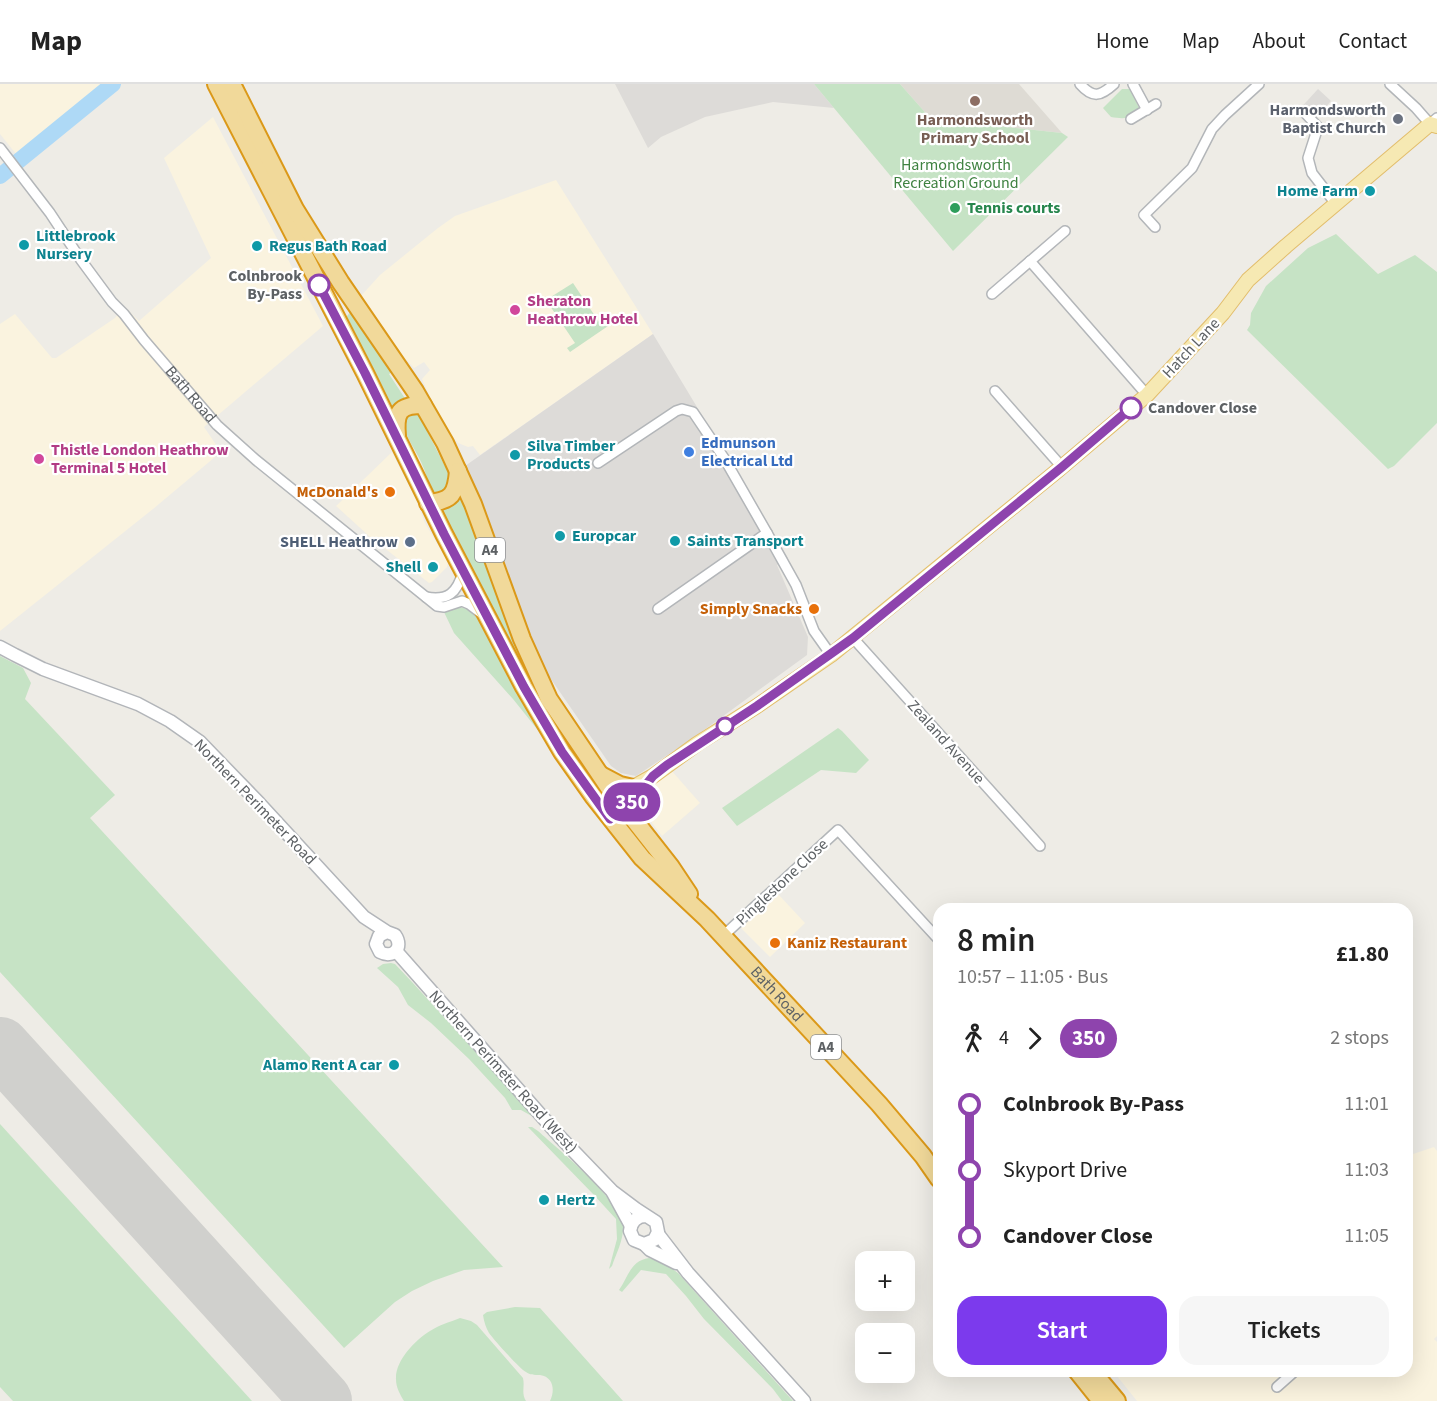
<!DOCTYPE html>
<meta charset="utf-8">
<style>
:root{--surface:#fff;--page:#f6f6f6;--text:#222;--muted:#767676;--line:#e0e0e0;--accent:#7c3aed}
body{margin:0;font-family:"Source Sans 3",sans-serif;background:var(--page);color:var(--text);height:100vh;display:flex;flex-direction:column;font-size:22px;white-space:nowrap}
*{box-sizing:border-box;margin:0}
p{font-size:20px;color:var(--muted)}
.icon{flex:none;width:33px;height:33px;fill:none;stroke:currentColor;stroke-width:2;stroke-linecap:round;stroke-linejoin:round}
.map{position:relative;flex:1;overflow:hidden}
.side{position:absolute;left:933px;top:819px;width:480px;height:474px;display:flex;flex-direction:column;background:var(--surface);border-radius:18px;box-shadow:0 6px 24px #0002}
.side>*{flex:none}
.badge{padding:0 12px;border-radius:20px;font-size:21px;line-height:39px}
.controls{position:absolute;left:855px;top:1167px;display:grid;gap:12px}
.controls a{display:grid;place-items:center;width:60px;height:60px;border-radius:12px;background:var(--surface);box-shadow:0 6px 24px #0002;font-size:30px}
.map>.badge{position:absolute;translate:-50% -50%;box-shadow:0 0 0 3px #fff}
.legs{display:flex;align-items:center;gap:9px;height:66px;padding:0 24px;font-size:20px}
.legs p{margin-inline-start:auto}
.overview{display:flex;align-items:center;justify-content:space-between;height:102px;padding:0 24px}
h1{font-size:33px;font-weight:600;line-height:45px}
.button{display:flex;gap:12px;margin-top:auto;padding:12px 24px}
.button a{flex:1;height:69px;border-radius:18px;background:var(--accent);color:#fff;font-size:24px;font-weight:600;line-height:69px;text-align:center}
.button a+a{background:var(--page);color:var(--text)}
ul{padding:0 24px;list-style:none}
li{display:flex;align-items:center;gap:21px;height:66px;font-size:22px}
li i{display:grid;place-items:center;width:9px;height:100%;margin:0 8px;background:currentColor}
li i::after{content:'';width:15px;height:15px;margin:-8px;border:4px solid;border-radius:50%;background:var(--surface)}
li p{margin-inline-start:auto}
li:first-child i{background:linear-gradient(#0000 50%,currentColor 0)}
li:last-child i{background:linear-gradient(currentColor 50%,#0000 0)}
header{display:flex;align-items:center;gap:36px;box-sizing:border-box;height:84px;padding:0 30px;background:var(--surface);border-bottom:2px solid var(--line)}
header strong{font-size:28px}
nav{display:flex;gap:33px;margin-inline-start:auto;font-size:21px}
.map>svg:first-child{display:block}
.commercial{fill:#faf3df}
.industrial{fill:#dddbd8}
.education{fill:#dedbd4}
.green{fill:#c6e3c5}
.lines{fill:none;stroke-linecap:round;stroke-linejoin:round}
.river{stroke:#aed9f6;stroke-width:16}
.runway{stroke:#d0d0cd;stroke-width:60}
.street-casing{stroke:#b3b6b9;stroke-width:12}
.secondary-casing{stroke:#b2b5b9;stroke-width:15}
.primary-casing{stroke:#e2bd6b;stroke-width:16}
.highway-casing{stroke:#db9919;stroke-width:20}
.street{stroke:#fff;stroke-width:9}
.secondary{stroke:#fff;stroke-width:12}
.primary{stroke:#f6e9b3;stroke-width:14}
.highway{stroke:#f1d99a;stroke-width:16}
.line-1-casing{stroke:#fff;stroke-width:14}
.line-1{stroke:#8e44ad;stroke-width:9}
.education-dot{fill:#8d6e63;stroke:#fff;stroke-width:2}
.worship-dot{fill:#6b7280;stroke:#fff;stroke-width:2}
.culture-dot{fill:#0f9aa8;stroke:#fff;stroke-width:2}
.leisure-dot{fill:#2e9e5b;stroke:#fff;stroke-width:2}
.stop-1-dot{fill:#fff;stroke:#8e44ad;stroke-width:3}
.hotel-dot{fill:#d1479c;stroke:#fff;stroke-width:2}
.shop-dot{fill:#3f7fe0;stroke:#fff;stroke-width:2}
.food-dot{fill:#e8710a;stroke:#fff;stroke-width:2}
.service-dot{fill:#5c6f8a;stroke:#fff;stroke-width:2}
.labels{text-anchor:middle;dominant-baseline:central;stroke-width:4.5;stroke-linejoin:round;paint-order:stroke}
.shield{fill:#fff;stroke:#8e9092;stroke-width:1.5}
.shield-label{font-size:15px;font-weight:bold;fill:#5d6164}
.worship-label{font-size:16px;font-weight:bold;fill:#5b616d;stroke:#fff;text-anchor:end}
.education-label{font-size:16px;font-weight:bold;fill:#785e54;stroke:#fff}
.park-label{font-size:16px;fill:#3f8241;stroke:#fff}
.culture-label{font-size:16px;font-weight:bold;fill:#0d838f;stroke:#fff;text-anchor:start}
.leisure-label{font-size:16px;font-weight:bold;fill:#27864d;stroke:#fff;text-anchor:start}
.stop-label{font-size:16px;font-weight:bold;fill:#5d6164;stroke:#fff;text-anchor:end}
.hotel-label{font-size:16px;font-weight:bold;fill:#b23c85;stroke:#fff;text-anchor:start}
.street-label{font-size:16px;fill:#5d6164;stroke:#fff}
.shop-label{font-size:16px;font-weight:bold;fill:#366cbe;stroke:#fff;text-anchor:start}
.food-label{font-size:16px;font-weight:bold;fill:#c56008;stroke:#fff;text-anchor:end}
.service-label{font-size:16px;font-weight:bold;fill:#4e5e75;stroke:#fff;text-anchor:end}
</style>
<header>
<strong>Map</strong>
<nav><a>Home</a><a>Map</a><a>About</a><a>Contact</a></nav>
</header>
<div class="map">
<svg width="1437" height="1317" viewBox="0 0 1437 1317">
<rect width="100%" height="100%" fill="#eeece6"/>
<g class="commercial">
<polygon points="0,0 102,0 16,70 0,50"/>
<polygon points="213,33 323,242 204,343 221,368 153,425 0,547 0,240 15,230 52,274 56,274 115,234 124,222 139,237 211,174 164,74"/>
<polygon points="556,96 653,250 480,371 473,362 468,363 458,359 447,346 435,325 422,295 430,286 424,278 414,284 398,267 360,213 380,191 438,144 455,132"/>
<polygon points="392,368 417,418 425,439 448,478 447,483 432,498 429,499 369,452 336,422"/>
<polygon points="671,686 700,719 662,752 642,726 650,706 656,699"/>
<polygon points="778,810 805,839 770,873 741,844"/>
<polygon points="1434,1063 1437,1067 1437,1252 1434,1255 1437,1258 1437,1317 1137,1317 1113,1287 1407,1287 1407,1072"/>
</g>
<g class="industrial">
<polygon points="615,0 814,0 834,24 773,18 705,33 661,53 648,64"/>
<polygon points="1318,5 1331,17 1309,42 1297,28"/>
<polygon points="653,250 788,474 777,481 808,553 807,571 689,657 636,692 621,689 611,682 544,585 465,382"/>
</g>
<polygon class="education" points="900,0 1019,0 1062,49 931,35"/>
<g class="green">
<polygon points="814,0 900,0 931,35 1062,49 1068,53 953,167"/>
<path d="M1122,5H1130L1139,24C1132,36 1123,35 1111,33L1103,24Z"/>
<polygon points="1336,150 1378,190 1415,171 1437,188 1437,339 1394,382 1388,385 1247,246 1250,241 1251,229 1266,202 1308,164"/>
<polygon points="573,199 601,241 609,236 611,240 570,268 567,264 575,259 546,216"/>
<polygon points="352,226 395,286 389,290 406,316 392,332 343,237"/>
<path d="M413,325L425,333L427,347L451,394V405L434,412C428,403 428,395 424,385C418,368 405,354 402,336Z"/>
<polygon points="460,410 552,632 569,662 610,719 608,719 550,638 438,424"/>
<path d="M458,523C467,524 473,527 478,535L561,675L513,615L454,549L444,528Z"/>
<polygon points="0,572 23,584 31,599 25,615 115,711 90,734 503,1183 464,1186 433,1197 412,1207 395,1218 344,1264 0,888"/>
<polygon points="838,644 842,647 869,676 856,689 821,686 737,742 722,724"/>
<polygon points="391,879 395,880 412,898 537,1035 521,1026 512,1026 505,1014 469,975 431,939 408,921 398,903 377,884 383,880"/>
<polygon points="0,1040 252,1317 13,1317 0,1303"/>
<path d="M528,1043H532L538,1047C559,1066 620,1115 623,1142C624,1155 616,1170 612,1182L609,1185L617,1155L616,1135L594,1111Z"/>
<path d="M649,1174C660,1177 669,1182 678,1189L793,1317H782L773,1305L704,1235L686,1212L666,1190L641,1186L622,1208L619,1206C629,1192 630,1177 649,1174Z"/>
<path d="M515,1223L540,1224L623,1317H550C555,1307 554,1293 540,1291C534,1291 530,1291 526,1288C520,1285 494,1256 489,1249C486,1244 484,1238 483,1231L487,1228Z"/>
<path d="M460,1234L471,1237L477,1241L523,1294C525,1303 521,1309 526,1317H404C400,1310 396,1304 396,1295C395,1277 415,1256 430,1247C439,1241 450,1238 460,1234Z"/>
</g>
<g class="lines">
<polyline class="river" points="0,92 113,0"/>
<polyline class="runway" points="0,963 322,1317"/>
<defs>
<g id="street">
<path d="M1080,0C1093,15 1101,12 1114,0"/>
<polyline points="1133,0 1147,26"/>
<polyline points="1390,0 1416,24 1430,40 1437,34"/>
<polyline points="1305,29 1318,43 1308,74 1312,89 1336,120"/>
<polyline points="1131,35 1156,20"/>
<path id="s1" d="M0,64L50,129L81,176L112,218L124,230L144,256L217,341L256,376L437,522L444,523L462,517L469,520L482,530"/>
<polyline points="1155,143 1144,131 1192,84 1212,45 1225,31 1259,0"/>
<polyline points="1030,177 1147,311"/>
<polyline points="992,210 1065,147"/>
<polyline points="995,307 1062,383"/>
<polyline points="598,379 676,327 682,325 693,328 724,374 767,449 796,501 814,547 831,571"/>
<path d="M426,513C448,517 457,509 463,488"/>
<polyline points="658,525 767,449"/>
<polyline points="853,554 1040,762"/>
<polyline points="723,852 838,746 939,856"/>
<polyline points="1277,1303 1295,1287"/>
</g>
<g id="secondary">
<path d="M0,563L15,571L43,585L138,620L170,637L200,658L259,719L364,833L387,848L395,851C404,864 393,875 380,868L376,860L379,852L387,848"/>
<path d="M396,867L561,1054L612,1107L636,1125L656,1138L658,1148L654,1156L644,1160L634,1156L630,1147C631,1138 636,1132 646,1132"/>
<polyline points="613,1109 631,1142"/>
<polyline points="658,1150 688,1189 804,1317"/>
<polyline points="644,1160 650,1166 676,1179"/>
</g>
<polyline id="primary" points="610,723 637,701 653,692 697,660 757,622 831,571 1057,387 1147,311 1223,229 1248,196 1286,162 1430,40 1437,42"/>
<g id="highway">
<path id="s2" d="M216,0L365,289L444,450L524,603L562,668L593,712L642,774L707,835L879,1020L923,1072L939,1095"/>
<polyline points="232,0 295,125 341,199 415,307 445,359 473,420 522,555 549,615 609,704 671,783 689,810"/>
<path d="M397,352C395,328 399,321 423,321"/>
<path d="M428,419C452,417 456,410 458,387"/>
<polyline points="601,691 620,701 633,704"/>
<polyline points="1077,1287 1101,1317"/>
<polyline points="1092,1287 1117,1317"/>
</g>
</defs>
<use href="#street" class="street-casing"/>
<use href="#secondary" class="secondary-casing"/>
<use href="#primary" class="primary-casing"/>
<use href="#highway" class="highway-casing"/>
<use href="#street" class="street"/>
<use href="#secondary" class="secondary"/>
<use href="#primary" class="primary"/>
<use href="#highway" class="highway"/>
</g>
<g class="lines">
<defs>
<polyline id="line-1" points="319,201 365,289 444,450 524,603 562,668 610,735 633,717 653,692 667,681 757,622 853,554 1062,383 1131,324"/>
</defs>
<use href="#line-1" class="line-1-casing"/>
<use href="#line-1" class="line-1"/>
</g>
<circle class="education-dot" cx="975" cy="17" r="6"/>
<circle class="worship-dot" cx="1398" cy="35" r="6"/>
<g class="culture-dot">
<circle cx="1370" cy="107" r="6"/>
<circle cx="24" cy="161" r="6"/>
<circle cx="257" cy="162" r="6"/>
<circle cx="515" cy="371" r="6"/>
<circle cx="560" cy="452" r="6"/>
<circle cx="675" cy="457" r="6"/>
<circle cx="433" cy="483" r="6"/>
<circle cx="394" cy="981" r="6"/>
<circle cx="544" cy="1116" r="6"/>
</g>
<circle class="leisure-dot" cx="955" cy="124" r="6"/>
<g class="stop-1-dot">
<circle cx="319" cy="201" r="10"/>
<circle cx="1131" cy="324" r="10"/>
<circle cx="725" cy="642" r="8"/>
</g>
<g class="hotel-dot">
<circle cx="515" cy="226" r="6"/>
<circle cx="39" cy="375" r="6"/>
</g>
<circle class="shop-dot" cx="689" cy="368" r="6"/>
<g class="food-dot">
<circle cx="390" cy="408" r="6"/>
<circle cx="814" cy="525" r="6"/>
<circle cx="775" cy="859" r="6"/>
</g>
<circle class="service-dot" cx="410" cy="458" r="6"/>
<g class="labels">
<g class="shield">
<rect x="475" y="454" width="30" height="24" rx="4.5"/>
<rect x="811" y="951" width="30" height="24" rx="4.5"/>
</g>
<g class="shield-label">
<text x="490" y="466">A4</text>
<text x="826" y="963">A4</text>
</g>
<g class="worship-label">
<text x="1386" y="26">Harmondsworth<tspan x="1386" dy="18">Baptist Church</tspan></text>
</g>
<g class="education-label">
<text x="975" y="36">Harmondsworth<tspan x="975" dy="18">Primary School</tspan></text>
</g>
<g class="park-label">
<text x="956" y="81">Harmondsworth<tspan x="956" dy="18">Recreation Ground</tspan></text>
</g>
<g class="culture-label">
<text x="1358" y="107" text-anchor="end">Home Farm</text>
<text x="36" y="152">Littlebrook<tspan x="36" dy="18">Nursery</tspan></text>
<text x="269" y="162">Regus Bath Road</text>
<text x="527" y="362">Silva Timber<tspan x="527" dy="18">Products</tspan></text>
<text x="572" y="452">Europcar</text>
<text x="687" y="457">Saints Transport</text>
<text x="421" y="483" text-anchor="end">Shell</text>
<text x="382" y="981" text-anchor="end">Alamo Rent A car</text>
<text x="556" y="1116">Hertz</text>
</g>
<g class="leisure-label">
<text x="967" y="124">Tennis courts</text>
</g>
<g class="stop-label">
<text x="302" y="192">Colnbrook<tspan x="302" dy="18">By-Pass</tspan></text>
<text x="1148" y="324" text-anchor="start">Candover Close</text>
</g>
<g class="hotel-label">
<text x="527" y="217">Sheraton<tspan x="527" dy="18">Heathrow Hotel</tspan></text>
<text x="51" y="366">Thistle London Heathrow<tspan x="51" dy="18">Terminal 5 Hotel</tspan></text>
</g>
<g class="street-label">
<text transform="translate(1191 264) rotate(-47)">Hatch Lane</text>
<text stroke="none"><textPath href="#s1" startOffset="312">Bath Road</textPath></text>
<text transform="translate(946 658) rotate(48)">Zealand Avenue</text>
<text transform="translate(255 718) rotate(46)">Northern Perimeter Road</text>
<text transform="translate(782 798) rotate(-43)">Pinglestone Close</text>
<text stroke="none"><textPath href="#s2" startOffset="1077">Bath Road</textPath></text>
<text transform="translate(503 988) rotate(48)">Northern Perimeter Road (West)</text>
</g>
<g class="shop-label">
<text x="701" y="359">Edmunson<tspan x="701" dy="18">Electrical Ltd</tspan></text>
</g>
<g class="food-label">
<text x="378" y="408">McDonald's</text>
<text x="802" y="525">Simply Snacks</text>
<text x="787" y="859" text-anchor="start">Kaniz Restaurant</text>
</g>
<g class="service-label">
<text x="398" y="458">SHELL Heathrow</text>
</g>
</g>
</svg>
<div class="controls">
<a>+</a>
<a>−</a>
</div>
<b class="badge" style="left:632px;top:718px;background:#8e44ad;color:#fff">350</b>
<section class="side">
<div class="overview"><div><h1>8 min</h1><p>10:57 – 11:05 · Bus</p></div><b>£1.80</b></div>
<div class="legs"><svg class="icon" aria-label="walk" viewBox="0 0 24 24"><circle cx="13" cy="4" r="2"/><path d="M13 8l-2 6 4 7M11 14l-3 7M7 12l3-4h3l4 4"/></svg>4<svg class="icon" aria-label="forward" viewBox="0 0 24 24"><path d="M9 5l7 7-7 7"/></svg><b class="badge" style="background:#8e44ad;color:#fff">350</b><p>2 stops</p></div>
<ul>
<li><i style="color:#8e44ad"></i><b>Colnbrook By-Pass</b><p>11:01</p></li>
<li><i style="color:#8e44ad"></i><span>Skyport Drive</span><p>11:03</p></li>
<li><i style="color:#8e44ad"></i><b>Candover Close</b><p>11:05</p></li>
</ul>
<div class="button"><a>Start</a><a>Tickets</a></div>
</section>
</div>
